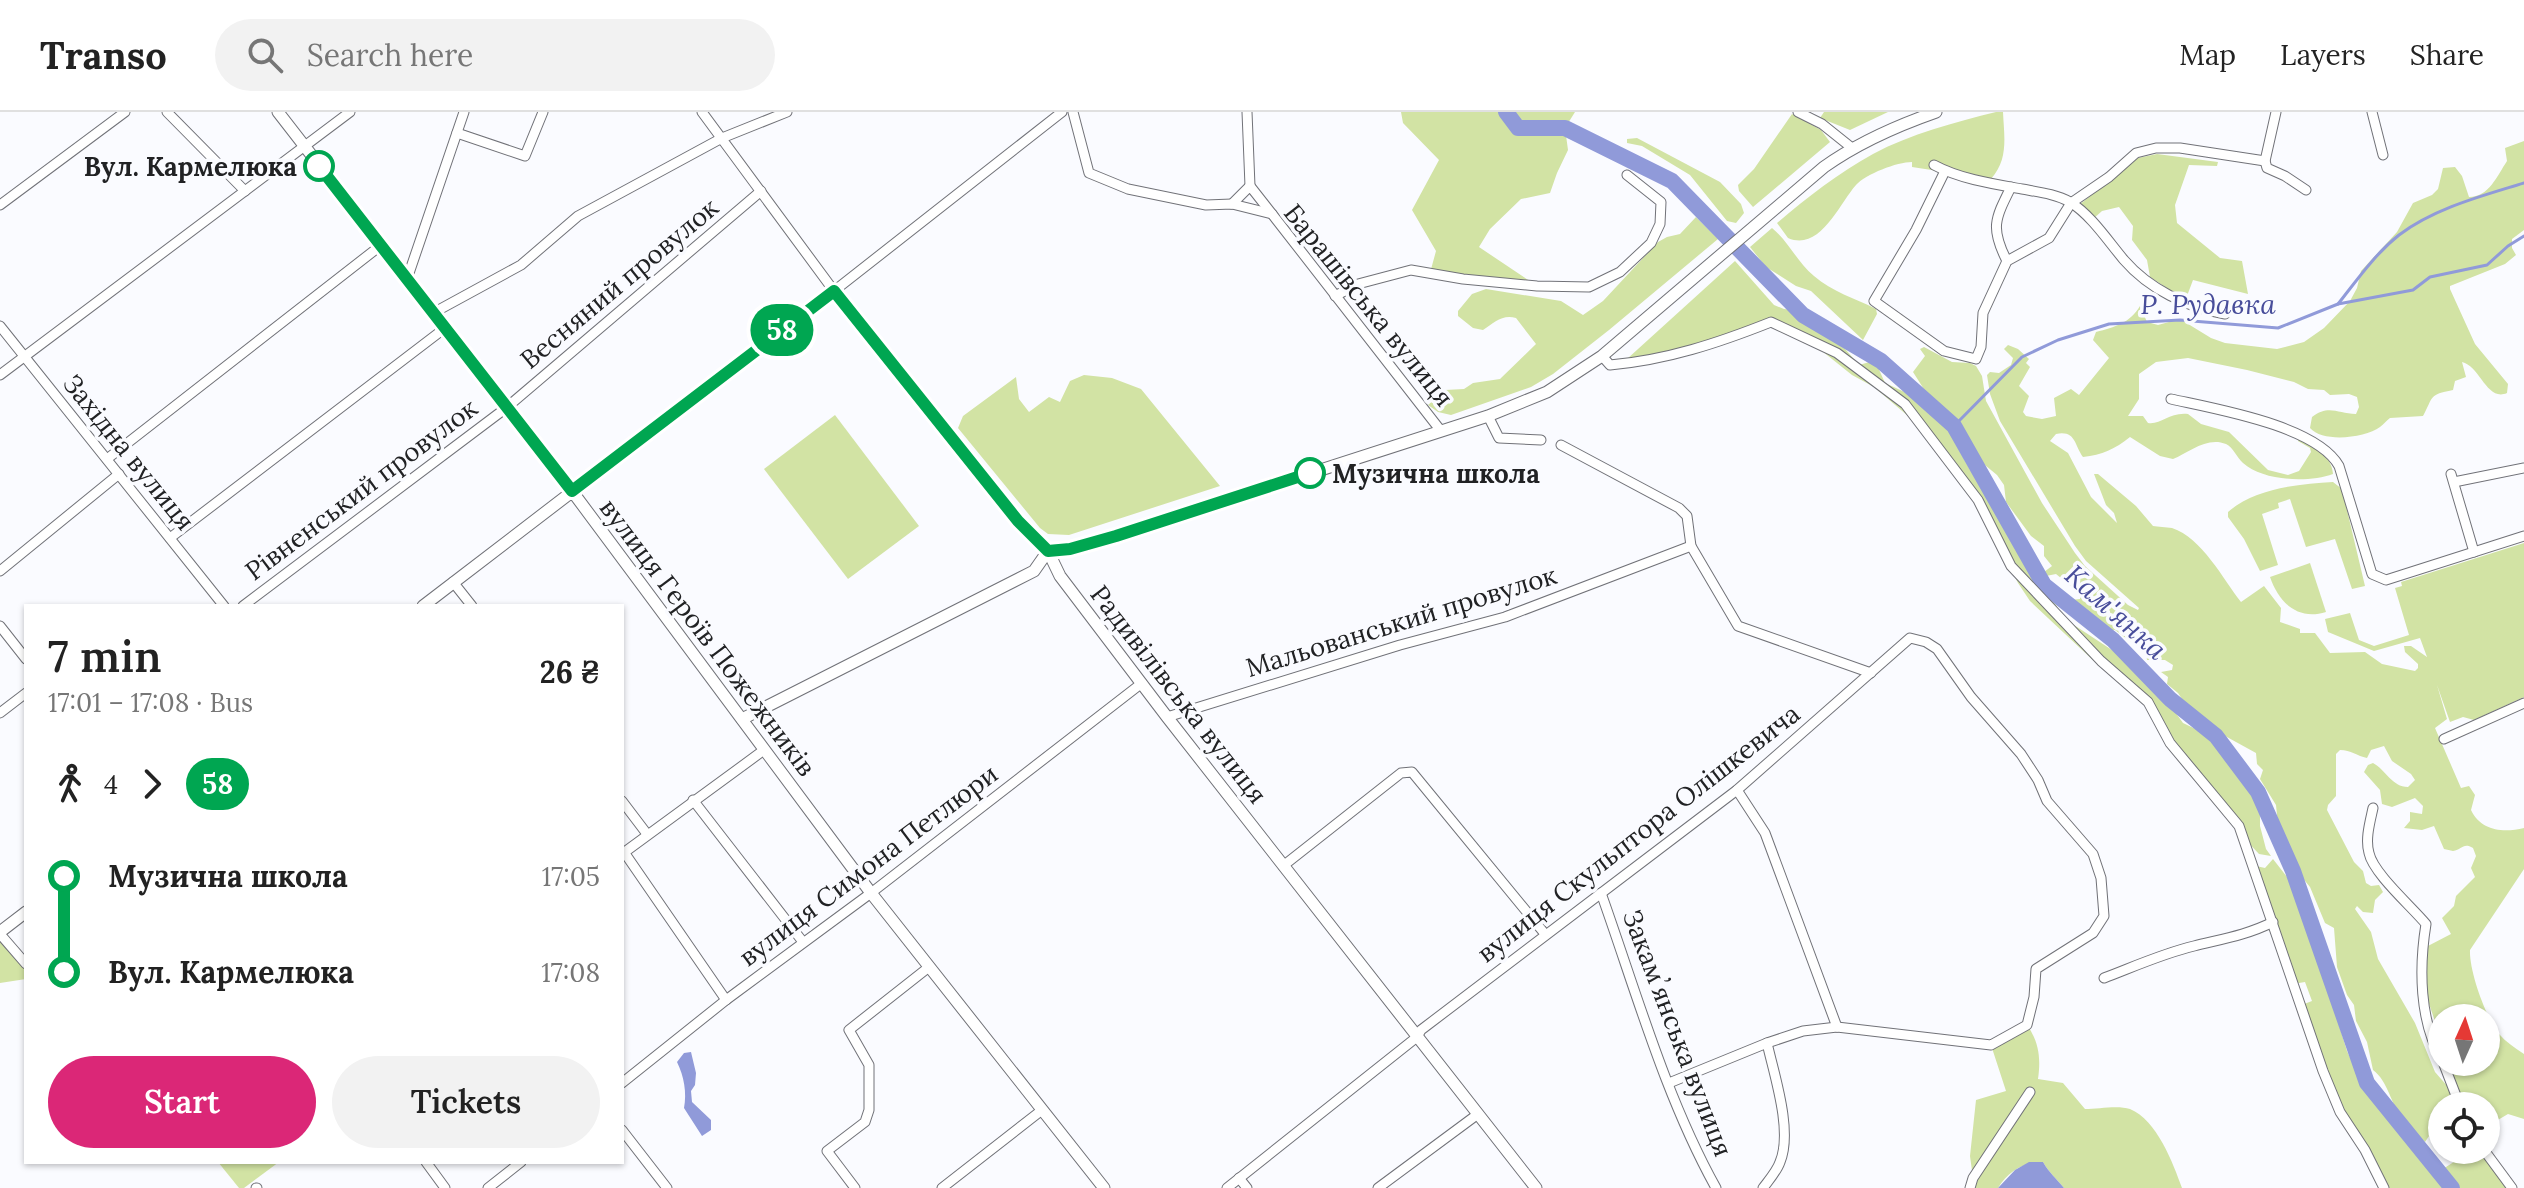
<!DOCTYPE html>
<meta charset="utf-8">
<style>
:root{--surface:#fff;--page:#f2f2f2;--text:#222;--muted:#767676;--line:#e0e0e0;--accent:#db2777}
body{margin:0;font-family:Lora,serif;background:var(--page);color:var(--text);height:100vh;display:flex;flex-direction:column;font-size:30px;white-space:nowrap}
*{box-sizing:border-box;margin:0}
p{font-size:26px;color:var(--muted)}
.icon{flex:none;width:44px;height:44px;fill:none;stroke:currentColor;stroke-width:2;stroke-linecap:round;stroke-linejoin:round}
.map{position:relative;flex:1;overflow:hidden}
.sheet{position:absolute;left:24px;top:492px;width:600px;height:560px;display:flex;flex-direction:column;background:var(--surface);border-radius:0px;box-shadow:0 2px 6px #0004}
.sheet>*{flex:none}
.badge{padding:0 16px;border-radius:26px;font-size:28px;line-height:52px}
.needle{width:52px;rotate:3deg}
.controls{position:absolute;left:2428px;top:892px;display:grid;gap:16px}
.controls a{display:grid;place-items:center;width:72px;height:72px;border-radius:50%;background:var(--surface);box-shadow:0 2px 6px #0004;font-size:40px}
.map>.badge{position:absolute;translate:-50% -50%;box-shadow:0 0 0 4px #fff}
.legs{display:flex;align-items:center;gap:12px;height:88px;padding:0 24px;font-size:26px}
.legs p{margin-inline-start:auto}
.headline{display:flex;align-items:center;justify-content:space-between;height:136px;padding:0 24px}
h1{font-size:44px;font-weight:600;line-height:60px}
.primary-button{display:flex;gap:16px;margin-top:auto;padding:16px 24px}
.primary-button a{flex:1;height:92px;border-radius:48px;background:var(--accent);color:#fff;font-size:32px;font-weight:600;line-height:92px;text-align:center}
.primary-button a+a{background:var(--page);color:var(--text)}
ul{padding:0 24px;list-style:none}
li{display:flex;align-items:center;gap:28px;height:96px;font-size:30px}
li i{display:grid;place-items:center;width:12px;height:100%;margin:0 10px;background:currentColor}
li i::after{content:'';width:20px;height:20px;margin:-10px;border:6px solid;border-radius:50%;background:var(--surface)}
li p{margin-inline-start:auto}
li:first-child i{background:linear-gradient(#0000 50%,currentColor 0)}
li:last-child i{background:linear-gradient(currentColor 50%,#0000 0)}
header{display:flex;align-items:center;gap:48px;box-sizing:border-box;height:112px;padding:0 40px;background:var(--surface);border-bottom:2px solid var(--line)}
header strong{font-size:38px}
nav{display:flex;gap:44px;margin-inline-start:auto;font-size:28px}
.search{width:560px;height:72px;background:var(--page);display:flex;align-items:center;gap:20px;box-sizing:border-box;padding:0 28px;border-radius:44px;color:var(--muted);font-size:30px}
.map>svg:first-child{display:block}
.green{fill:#d2e3a4}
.water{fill:#909ad9}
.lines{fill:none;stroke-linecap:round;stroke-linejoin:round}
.stream{stroke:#909ad9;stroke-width:3}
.river{stroke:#909ad9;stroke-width:16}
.minor-casing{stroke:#717278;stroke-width:11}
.tertiary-casing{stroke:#717278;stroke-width:13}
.minor{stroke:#fff;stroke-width:9}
.tertiary{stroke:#fff;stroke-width:11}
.line-1-casing{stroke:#fff;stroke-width:18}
.line-1{stroke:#00a651;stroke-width:12}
.stop-1-dot{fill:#fff;stroke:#00a651;stroke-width:4}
.labels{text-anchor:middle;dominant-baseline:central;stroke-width:7;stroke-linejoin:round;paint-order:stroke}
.stop-label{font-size:26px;font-weight:bold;fill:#212224;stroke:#fafbff;text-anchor:end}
.street-label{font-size:26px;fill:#212224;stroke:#fafbff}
.water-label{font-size:28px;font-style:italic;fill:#484d9a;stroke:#fafbff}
</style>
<header>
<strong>Transo</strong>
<div class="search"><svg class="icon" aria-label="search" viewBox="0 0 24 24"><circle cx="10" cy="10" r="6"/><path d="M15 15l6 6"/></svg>Search here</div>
<nav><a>Map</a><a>Layers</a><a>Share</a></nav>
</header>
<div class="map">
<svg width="2524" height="1076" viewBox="0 0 2524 1076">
<rect width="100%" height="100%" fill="#fafbff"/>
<g class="green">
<polygon points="1401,0 1575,0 1565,16 1568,38 1557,61 1550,81 1521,87 1490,117 1479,135 1537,174 1430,161 1436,139 1412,98 1439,48 1403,11"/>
<polygon points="1824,0 1888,0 1850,18 1820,6"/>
<path d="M1996,0H2003C2004,24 2009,47 1991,67L1953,57L1938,59L1912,55V50C1897,50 1866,62 1856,73C1839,92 1820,140 1788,126L1777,111C1806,86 1839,61 1873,42C1910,22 1956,10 1996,0Z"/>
<polygon points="1792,2 1821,18 1830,30 1753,95 1739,79 1738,73 1754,57"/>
<polygon points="1637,26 1720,70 1741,92 1744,101 1736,111 1727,109 1690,63 1642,34 1627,31 1627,27"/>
<path d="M2524,29V118L2512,127V136L2516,143L2505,152L2450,174V177L2475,232L2508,272L2507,281C2487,290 2480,254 2462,250L2466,265L2455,269L2453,278C2428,283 2434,284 2423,304L2390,306C2386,309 2384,312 2380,315C2365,326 2323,331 2310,316L2312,305C2329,292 2338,302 2356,302L2359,295L2357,285L2349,282L2330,283L2324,278L2308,277L2294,270L2247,258L2188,246L2156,250L2139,262V287L2128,304H2143L2148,311C2161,313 2169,300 2188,302L2201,312L2229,320L2268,358L2288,363L2299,359L2311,340L2310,336L2298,329L2299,324C2313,335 2332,343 2333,362C2308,371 2263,369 2243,351C2237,346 2233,335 2226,332C2207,324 2188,341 2173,347L2160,344L2130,325C2115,337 2102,343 2083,345C2074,333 2076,318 2056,322L2050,329L2068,341L2091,385L2117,411L2114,401L2106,393L2094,362H2098L2136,394L2153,414C2158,415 2166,415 2172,416C2202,426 2223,467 2241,490L2264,474L2281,496L2280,510L2300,517V521H2315L2330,541L2365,540L2382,552L2415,559L2418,556V552L2405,540L2404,534H2411L2427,545L2420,526L2374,539L2328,520L2325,507L2350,501L2359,528L2374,534L2409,523L2395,476L2402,474L2401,470L2524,431V585L2474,608L2463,605L2450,610L2437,573L2447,607L2435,616L2461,676L2469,674L2475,683L2471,698C2481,719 2503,721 2524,716V757L2470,838C2469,859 2486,906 2499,922C2506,930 2515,936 2524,942V1007L2508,1002L2486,1015V994H2465L2448,950H2486V906H2442V930L2425,880L2426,835L2451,822L2442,806L2454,794L2456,784L2475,765L2471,756L2476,744L2473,736C2463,730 2462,738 2453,739L2444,737L2434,714L2422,718L2404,716L2410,709V700L2422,702L2423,694L2415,686L2392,695L2382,692L2380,678L2364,660L2368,653L2373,651C2386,658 2392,675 2408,675L2415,668L2411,662L2392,649L2384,634L2371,638L2367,646C2357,644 2351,638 2340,638L2336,642V684L2328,693L2327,698L2354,750L2363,759L2366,771L2371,774L2379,773L2383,780L2375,788L2373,801L2363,800L2357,794L2355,797L2371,820L2378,847L2415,911L2435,960L2449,976L2457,994H2442V1038H2458L2448,1044L2438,1039L2429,1024L2425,1030C2418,1023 2408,1015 2402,1007C2391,992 2388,969 2373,958L2367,930L2356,909L2354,893L2347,883L2337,855L2334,816L2325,811L2310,775L2283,742L2280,733L2276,693L2260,667L2263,658L2257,652L2256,641L2196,608L2178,581L2167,572L2168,565L2161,560L2172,558L2173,553L2165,548H2147L2146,541L2115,518H2097C2094,504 2085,496 2071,488L2080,487V478L2072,475L2056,462L2046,464L2044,460L2052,454L2044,444V434L2031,424L2006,390L2004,373L1997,363L1974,344L1956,306L1927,282L1913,260L1925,244L1920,237L1924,235L1952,250L1970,251L1976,254L1982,264L1986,289L2042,391L2075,441L2085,454L2128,493L2138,498L2139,496L2086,449L2075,434L2000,309L1990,282L1987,263L1990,260L1999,261L2011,253L2013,246L2004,237L2008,233L2018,237L2029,247L2026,251L2030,255L2019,274L2029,284L2023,300L2026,304L2042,307L2056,304L2054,286L2071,277L2079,283L2109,246L2093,228L2096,220C2115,215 2130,211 2140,194L2147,210L2158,213L2180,207L2211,226L2225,231L2277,237L2304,230L2324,216L2350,189L2357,176L2361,159L2397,120L2413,91L2432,83L2438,77L2443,56L2455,55L2462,64L2469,85C2489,85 2497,64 2507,49L2505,36Z"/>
<polygon points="2157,42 2218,50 2217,54 2189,53 2175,93 2177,111 2220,146 2242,149 2248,182 2193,168 2187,184 2170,178 2150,165 2147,148 2132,128 2133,114 2119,95 2102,99 2093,107 2079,93 2138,46"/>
<path d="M1696,105L1718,127L1609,218L1553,262L1531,275L1451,303L1438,300L1428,293L1445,278L1464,277L1473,271L1500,267L1536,232L1516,206C1502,202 1494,211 1483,218L1473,216L1458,204V199L1472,182L1486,177L1561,189L1583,203L1603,189L1658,130L1667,125L1680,122Z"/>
<path d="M1772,116C1789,130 1797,150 1814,164C1832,180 1855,186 1876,197L1877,202L1863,228L1811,179L1796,174L1766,155L1750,135Z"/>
<path d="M1735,149L1774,193L1784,197L1813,200L1859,253L1873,249L1877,253L1885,271L1909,282L1938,306L1948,318L1970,358L2005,402L2002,408L2009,410C2012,427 2035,465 2050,473L2048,480L2061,501L2074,513L2115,540L2129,554L2155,572L2183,611L2204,621L2242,648L2249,660L2260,691V714L2266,737L2271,744L2259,742L2244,726L2135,580L2096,551L2030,489L2018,471L1976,391L1908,304L1874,275L1852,263L1817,235L1772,213L1661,250L1625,253L1627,247Z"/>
<polygon points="1084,263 1112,266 1141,277 1220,374 1069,423 1048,422 1040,416 958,316 963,304 1016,265 1019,287 1029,300 1049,285 1060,290 1070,269"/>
<polygon points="835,303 919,414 848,467 764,357"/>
<path d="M2333,370L2342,377L2365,474L2352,477L2335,427L2306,435L2290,387L2278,391L2279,396L2262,402L2278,453L2260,459L2244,427L2228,405V400C2255,376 2299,372 2333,370Z"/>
<path d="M2310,451L2326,500C2298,509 2279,491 2270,465Z"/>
<polygon points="2273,747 2301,783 2323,866 2337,896 2338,910 2347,939 2358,963 2393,1010 2407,1020 2430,1049 2436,1053 2438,1065 2446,1076 2387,1076 2345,1001 2299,894 2312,889 2305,870 2293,872 2256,754 2265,756"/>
<polygon points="0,822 26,852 26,867 0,871"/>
<path d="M2027,913C2039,930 2041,946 2038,967L2063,971L2085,997C2098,997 2118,993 2130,997C2157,1008 2173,1051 2182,1076H2064C2056,1066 2050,1062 2043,1050C2024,1050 2008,1059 1998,1076H1970L1973,1066L1970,1044L1976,988L2006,979L1991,933Z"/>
<polygon points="2472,1038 2482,1038 2509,1076 2459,1076 2443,1057"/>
<polygon points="218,1050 279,1050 244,1076 239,1076"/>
</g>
<g class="water">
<path d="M691,940L696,961L695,973L691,979L692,990L711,1008V1018L702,1024L684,996C687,981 684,964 677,950L684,941Z"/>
<path d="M2029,1050H2043C2050,1062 2056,1066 2064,1076H1998L2015,1058Z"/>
</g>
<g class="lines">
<g class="stream">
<path d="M2338,192C2357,168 2375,142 2399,123C2435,96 2482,84 2524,71"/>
<polyline points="1954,314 2022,245 2058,228 2109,212 2180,208 2278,216 2338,192 2413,178 2430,165 2487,153 2508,134 2524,124"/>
</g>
<polyline class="river" points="1506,0 1518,16 1565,16 1672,69 1803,203 1881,249 1954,314 2044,473 2113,528 2170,587 2216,624 2258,680 2293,759 2367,971 2452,1076"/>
<defs>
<g id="minor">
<polyline points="167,0 245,79"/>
<polyline points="702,0 834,179 1062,0"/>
<polyline points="1073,0 1089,61 1128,77 1206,93 1232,92 1272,102 1441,319"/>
<polyline points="1247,0 1250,74"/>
<polyline points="1798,0 1822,12 1852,36"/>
<polyline points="2372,0 2383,43"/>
<polyline points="457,21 525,44 543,0"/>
<polyline points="2265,49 2267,56 2285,64 2306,78"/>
<path d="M1934,53C1960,67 1993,72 2022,77C2038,80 2056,82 2070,90C2091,103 2108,129 2124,148C2149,177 2188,196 2225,202"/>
<polyline points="1945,59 1916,118 1874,189 1944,239 1976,247 1981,235 1983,201 2007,149 2049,126 2071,91 2109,65 2136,41 2156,36 2180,36 2265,49 2276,0"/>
<polyline points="1232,92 1250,74 1272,102"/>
<polyline points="0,93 125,0"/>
<path d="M2007,149C1990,116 1995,107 2011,75"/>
<polyline points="407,167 464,0"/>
<polyline points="1335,184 1358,172 1411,158 1463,167 1537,174 1589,175 1620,160 1651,131 1660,112 1661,90 1627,63"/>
<polyline points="433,201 521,153 578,104 722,26 787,0"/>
<polyline points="0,214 224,494"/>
<path d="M1602,244L1610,253C1667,248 1718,231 1771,210L1837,241L1905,292L1978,388L2011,454L2101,549L2148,590L2170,631L2239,714L2323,959L2340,1000L2365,1038L2384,1076"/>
<polyline points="0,263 350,0"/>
<path d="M2171,287C2216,297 2317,314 2339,354L2372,462L2386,468L2524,424"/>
<polyline points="1488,304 1499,326 1541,328"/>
<polyline points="1561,333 1679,396 1687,404 1691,434 1738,514 1871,561"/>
<polyline points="107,347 380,134"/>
<polyline points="2451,362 2474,440"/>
<polyline points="2454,370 2524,356"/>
<polyline points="170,426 445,216"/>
<polyline points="0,459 119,362"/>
<polyline points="453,470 472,494"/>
<polyline points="243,494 506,296 761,79"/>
<polyline points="0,514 26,547"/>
<polyline points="0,601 26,581"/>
<polyline points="1167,605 1400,533 1505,505 1691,434"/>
<polyline points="2444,627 2524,591"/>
<polyline points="1737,678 1765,721 1837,915"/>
<polyline points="693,688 803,830"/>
<polyline points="622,689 647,722"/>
<path d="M2373,696C2370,710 2365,727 2369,741C2373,761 2412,795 2426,812C2419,855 2419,909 2442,948"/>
<polyline points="624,740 726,888"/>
<polyline points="622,742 764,638"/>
<polyline points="1283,754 1401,661 1412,660 1545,822"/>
<path d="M1601,781C1636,879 1665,984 1716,1076"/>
<polyline points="0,822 26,852"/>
<path d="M2104,866C2133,855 2164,841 2194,834C2222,827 2247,823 2273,810"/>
<polyline points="2443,950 2460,994"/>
<polyline points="622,971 726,888 871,781 1142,571"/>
<polyline points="622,1018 667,1076"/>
<polyline points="2484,1038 2512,1076"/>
<polyline points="426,1050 445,1076"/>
<polyline points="1239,1066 1247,1076"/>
<polyline points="256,1076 257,1076"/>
<polyline points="488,1076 521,1050"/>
<polyline points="855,1076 827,1039 865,1010 869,998 869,953 849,918 929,855"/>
<polyline points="942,1076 1042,998"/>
<polyline points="1227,1076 1417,925 1421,918 1737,678 1910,526 1926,530 1937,537 1971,585 2021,642 2038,668 2047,689 2093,742 2101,766 2104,804 2093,821 2036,857 2034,885 2027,913 1991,933 1837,915 1803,919 1767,931 1669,971"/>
<polyline points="1378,1076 1478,1002"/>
<path d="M1763,1076C1769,1068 1777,1059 1780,1050C1793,1019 1774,962 1767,931"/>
<polyline points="1970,1076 1973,1066 2030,980"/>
</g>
<g id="tertiary">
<polyline points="278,0 572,379 871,781 1104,1076"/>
<path d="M1048,439L1070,437L1116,424L1488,304L1547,280L1602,244L1824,55C1859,30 1896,14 1936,0"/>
<polyline points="423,494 834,179 1018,409 1048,439 1060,464 1167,605 1536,1076"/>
<polyline points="742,607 1034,459 1048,439"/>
<polyline points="0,820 26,800"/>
</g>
</defs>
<use href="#minor" class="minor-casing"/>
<use href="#tertiary" class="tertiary-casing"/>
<use href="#minor" class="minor"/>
<use href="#tertiary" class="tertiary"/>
</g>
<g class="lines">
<defs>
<polyline id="line-1" points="319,54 572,379 834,179 1018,409 1048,439 1070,437 1116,424 1310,361"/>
</defs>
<use href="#line-1" class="line-1-casing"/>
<use href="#line-1" class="line-1"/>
</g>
<g class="stop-1-dot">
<circle cx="319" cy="54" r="14"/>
<circle cx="1310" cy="361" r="14"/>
</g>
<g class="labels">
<g class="stop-label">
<text x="297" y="54">Вул. Кармелюка</text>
<text x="1332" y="361" text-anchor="start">Музична школа</text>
</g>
<g class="street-label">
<text transform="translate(619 171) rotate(-40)">Весняний провулок</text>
<text transform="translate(1369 193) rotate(51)">Барашівська вулиця</text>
<text transform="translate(129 340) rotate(51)">Західна вулиця</text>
<text transform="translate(361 377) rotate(-37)">Рівненський провулок</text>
<text transform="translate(1401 509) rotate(-17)">Мальованський провулок</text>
<text transform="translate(708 525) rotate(53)">вулиця Героїв Пожежників</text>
<text transform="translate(1179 582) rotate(52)">Радивілівська вулиця</text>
<text transform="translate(1638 721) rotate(-38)">вулиця Скульптора Олішкевича</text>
<text transform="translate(868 753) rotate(-37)">вулиця Симона Петлюри</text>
<text transform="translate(1678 921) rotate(69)">Закамʼянська вулиця</text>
</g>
<g class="water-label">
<text x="2208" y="192">Р. Рудавка</text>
<text transform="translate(2116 500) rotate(42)">Кам'янка</text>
</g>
</g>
</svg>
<div class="controls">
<a><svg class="needle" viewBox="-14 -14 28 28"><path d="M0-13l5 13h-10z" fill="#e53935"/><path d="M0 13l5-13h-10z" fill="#767676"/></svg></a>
<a><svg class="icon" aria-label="locate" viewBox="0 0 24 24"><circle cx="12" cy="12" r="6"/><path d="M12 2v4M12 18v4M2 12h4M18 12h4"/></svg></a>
</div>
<b class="badge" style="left:782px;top:218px;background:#00a651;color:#fff">58</b>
<section class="sheet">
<div class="headline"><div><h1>7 min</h1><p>17:01 – 17:08 · Bus</p></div><b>26 ₴</b></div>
<div class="legs"><svg class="icon" aria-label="walk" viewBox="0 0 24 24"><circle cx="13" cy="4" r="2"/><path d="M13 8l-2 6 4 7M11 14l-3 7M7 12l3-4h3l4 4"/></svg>4<svg class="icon" aria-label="forward" viewBox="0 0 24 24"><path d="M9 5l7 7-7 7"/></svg><b class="badge" style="background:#00a651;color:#fff">58</b></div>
<ul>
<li><i style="color:#00a651"></i><b>Музична школа</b><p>17:05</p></li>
<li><i style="color:#00a651"></i><b>Вул. Кармелюка</b><p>17:08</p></li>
</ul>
<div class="primary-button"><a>Start</a><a>Tickets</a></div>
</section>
</div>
